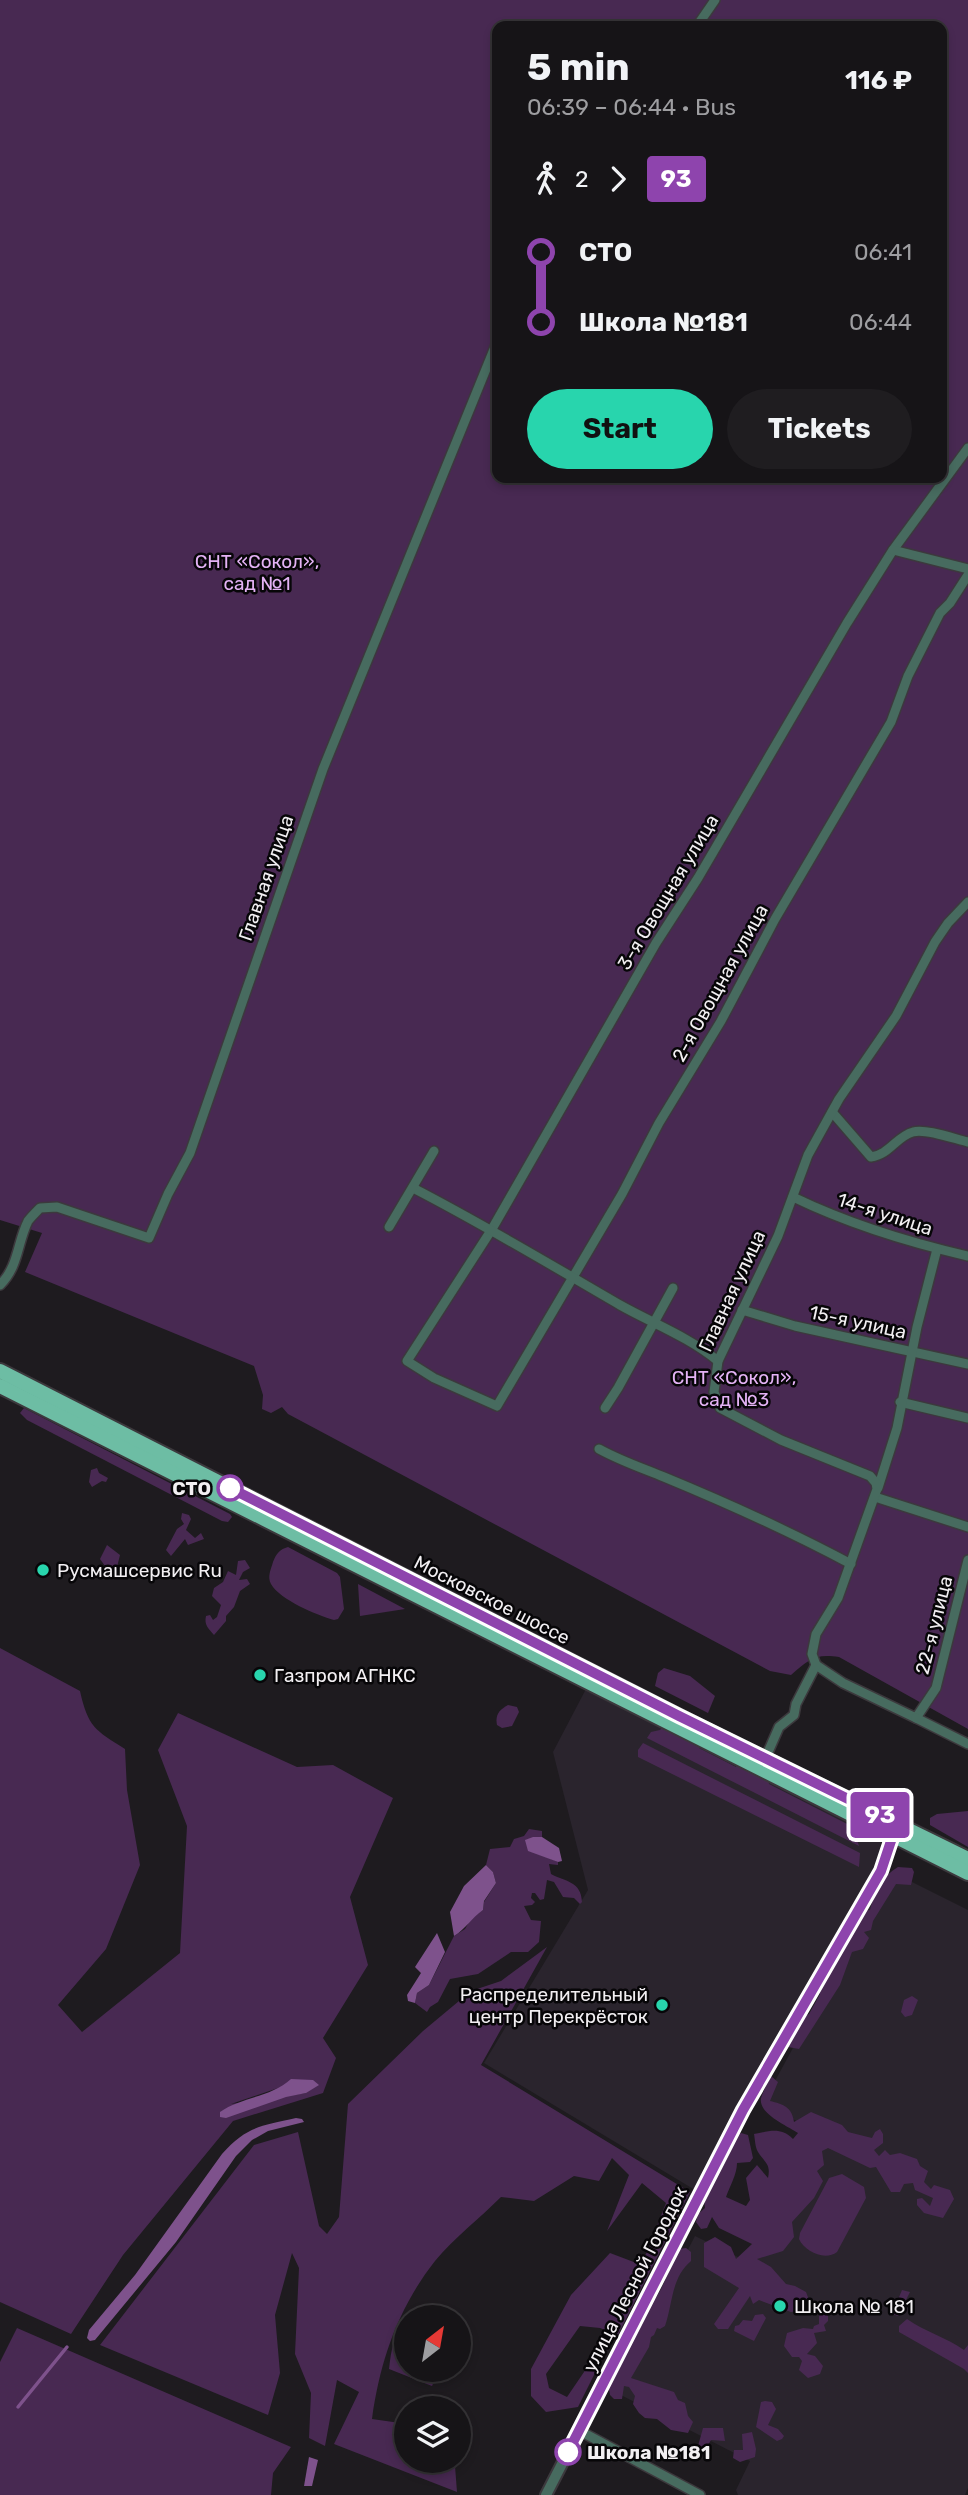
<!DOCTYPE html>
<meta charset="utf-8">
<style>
:root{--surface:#161417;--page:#1f1d20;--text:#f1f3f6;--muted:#9e9ea1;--line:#353336;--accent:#28d5ad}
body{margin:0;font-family:Rubik,sans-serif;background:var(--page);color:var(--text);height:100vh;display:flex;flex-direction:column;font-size:26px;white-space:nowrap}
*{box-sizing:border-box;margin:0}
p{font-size:23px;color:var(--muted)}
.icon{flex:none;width:38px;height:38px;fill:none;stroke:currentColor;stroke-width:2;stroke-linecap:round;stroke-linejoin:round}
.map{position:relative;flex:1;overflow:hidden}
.details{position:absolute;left:492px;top:21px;width:455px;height:462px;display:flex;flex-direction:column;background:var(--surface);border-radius:14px;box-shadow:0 4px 10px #0003,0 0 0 2px var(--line)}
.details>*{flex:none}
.badge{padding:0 14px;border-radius:5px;font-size:24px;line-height:46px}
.needle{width:46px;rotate:31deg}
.tools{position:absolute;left:394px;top:2305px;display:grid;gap:14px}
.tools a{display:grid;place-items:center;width:77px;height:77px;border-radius:50%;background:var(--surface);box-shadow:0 4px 10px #0003,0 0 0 2px var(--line);font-size:35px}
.map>.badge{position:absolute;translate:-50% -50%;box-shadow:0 0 0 4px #fff}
.legs{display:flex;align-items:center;gap:10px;height:77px;padding:0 35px;font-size:23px}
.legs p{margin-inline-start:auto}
.headline{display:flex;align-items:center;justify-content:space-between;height:119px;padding:0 35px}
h1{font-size:38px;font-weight:700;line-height:52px}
.cta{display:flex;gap:14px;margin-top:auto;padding:14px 35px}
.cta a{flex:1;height:80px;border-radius:42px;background:var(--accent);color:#111;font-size:28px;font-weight:700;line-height:80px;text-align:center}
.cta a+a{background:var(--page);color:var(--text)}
ul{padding:0 35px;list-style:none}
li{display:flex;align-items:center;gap:24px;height:70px;font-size:26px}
li i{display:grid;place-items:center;width:10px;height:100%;margin:0 9px;background:currentColor}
li i::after{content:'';width:18px;height:18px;margin:-9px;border:5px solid;border-radius:50%;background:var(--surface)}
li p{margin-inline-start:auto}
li:first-child i{background:linear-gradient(#0000 50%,currentColor 0)}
li:last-child i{background:linear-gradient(currentColor 50%,#0000 0)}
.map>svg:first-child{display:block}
.built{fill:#2a242d}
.green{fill:#482952;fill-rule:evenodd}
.water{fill:#7e528c}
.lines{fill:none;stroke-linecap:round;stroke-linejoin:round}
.stream{stroke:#7e528c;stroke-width:3.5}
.minor-casing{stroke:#3c393d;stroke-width:12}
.tertiary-casing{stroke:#3c393d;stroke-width:14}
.primary-casing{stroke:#3c393d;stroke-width:18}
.minor{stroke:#476b5f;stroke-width:9}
.tertiary{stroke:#476b5f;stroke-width:10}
.primary{stroke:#6dbda4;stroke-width:14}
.line-1-casing{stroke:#fff;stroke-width:16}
.line-1{stroke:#8e44ad;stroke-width:10}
.stop-1-dot{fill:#fff;stroke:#8e44ad;stroke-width:3.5}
.poi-dot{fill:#28d5ad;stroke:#070608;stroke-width:2.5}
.labels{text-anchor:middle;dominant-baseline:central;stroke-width:5;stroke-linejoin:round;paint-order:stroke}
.park-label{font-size:19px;fill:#e4b2f5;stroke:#070608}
.street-label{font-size:19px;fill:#f2eff2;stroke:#070608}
.stop-label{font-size:19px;font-weight:bold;fill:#f2eff2;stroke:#070608;text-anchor:end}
.poi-label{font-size:19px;fill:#f2eff2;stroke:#070608;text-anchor:start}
</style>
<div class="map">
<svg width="968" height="2495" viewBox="0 0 968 2495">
<rect width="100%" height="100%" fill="#1e1b1f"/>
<g class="built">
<polygon points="586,1689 868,1828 878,1835 881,1843 878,1866 758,2069 695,2190 484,2063 588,1890 553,1752"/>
<polygon points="894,1873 968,1910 968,2488 965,2495 738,2495 736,2490 750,2461 615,2392 695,2236 748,2262 811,2129 763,2103 887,1875"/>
</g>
<g class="green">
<path d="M0,0H968V1729L839,1657C815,1653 808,1660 791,1675L770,1671L288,1414L282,1407L271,1413L262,1409L263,1395L254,1366L25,1272L42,1233L0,1220ZM497,26H942V478H497Z"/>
<polygon points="24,1408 230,1514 232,1517 228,1522 222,1521 27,1420 20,1413"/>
<polygon points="97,1468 99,1473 108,1478 106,1482 102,1481 92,1487 89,1482 91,1470"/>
<polygon points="182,1513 189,1515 191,1519 186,1530 195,1538 201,1533 204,1539 188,1545 185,1539 171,1556 166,1550 177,1529 184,1524 181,1519"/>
<polygon points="107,1545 120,1555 117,1567 105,1566 100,1559"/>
<path d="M288,1547L337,1573L340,1577L344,1609L338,1619L334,1620C317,1615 280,1600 271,1584C267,1577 271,1569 273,1562C276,1554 280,1549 288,1547Z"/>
<path d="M245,1560L250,1568L243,1572L239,1580L247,1579L250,1584L240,1591L234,1607L226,1616V1621L214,1635C208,1628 204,1625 206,1616L210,1615L213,1620L217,1617L221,1605L212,1596L214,1588L223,1582L228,1571L236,1575L238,1561Z"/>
<polygon points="358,1584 405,1609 360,1616"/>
<path d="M0,1648L80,1691C88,1727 95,1730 125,1749L127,1790L140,1865L106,1949L58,2005L82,2032L180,1953L187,1826L158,1750L178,1713L297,1767L333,1765L393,1798L350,1897L368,1965L323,2038L336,2058L323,2093L233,2121L123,2255L71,2334L0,2302ZM284,2086L306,2093L231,2104Z"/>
<polygon points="664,1668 690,1676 715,1696 708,1713 655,1686 658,1673"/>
<path d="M508,1705L517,1707L519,1712L512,1726L502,1728L497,1725C495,1715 499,1710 508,1705Z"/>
<polygon points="664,1725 699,1744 699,1748 736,1767 738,1763 767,1775 769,1784 853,1827 859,1846 647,1738 651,1732 660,1730"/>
<polygon points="643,1743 860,1853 859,1867 638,1757 638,1750"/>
<polygon points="968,1811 968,1847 930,1825 930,1818 937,1814"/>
<path d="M529,1829L542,1831V1837H533L532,1851L558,1862V1865L549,1864L551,1874C566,1882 581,1881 582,1902L580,1904L574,1898L563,1897L554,1882L547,1880L544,1899L540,1900L535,1893H532L531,1898L535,1902L532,1905L524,1906L531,1920L541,1921L539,1942L528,1952H511L478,1974L450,1979L438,2002L430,2007L427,2012L415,2003L417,1993L429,1985L454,1936L465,1929L472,1917L483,1910L484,1902L496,1883L493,1872L486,1865L490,1849L510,1847L514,1839L524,1836Z"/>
<path d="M898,1867L912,1868L914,1872L911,1885L896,1884L873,1921L871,1930L864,1932L869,1938L863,1949L852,1952L840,1985L799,2049L788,2047L786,2044L788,2027L809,2014L820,1994V1980L837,1961L838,1951L845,1947L848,1927L858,1926V1912L870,1910C874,1893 882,1876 898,1867Z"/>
<path d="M547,1947L481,2065L690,2192L618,2335L600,2328L580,2326L546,2374L549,2388L567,2397L599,2350L608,2347L578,2407L546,2412L531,2396V2369L571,2295L610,2253L639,2264L646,2254L666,2203L642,2183L607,2231L629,2175L612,2158L599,2181L574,2176L534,2201L501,2197C480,2218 454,2238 435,2261C398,2308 380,2361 372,2419L400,2423V2439L406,2442V2460L444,2461L455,2466L457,2492L334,2444L359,2392L337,2380L325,2446L309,2438L311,2393L295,2354L299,2268L292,2253L275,2315L280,2373L268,2415L100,2345L254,2145L298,2132L319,2226L327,2234L339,2217L348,2104L423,2031L471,1991L501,1981Z"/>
<polygon points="912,1996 918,2000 912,2015 905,2017 901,2012 904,2000"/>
<path d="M771,2076L778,2082L770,2101C783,2104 792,2107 794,2122L811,2112L842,2125L848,2132L872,2138L875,2132L880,2129L883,2134V2143L874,2150L879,2156L885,2150L890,2155L900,2153L917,2159L920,2166L928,2171L924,2182L931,2189L934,2185L950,2190L954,2199L943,2218L924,2213L917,2205V2199L922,2198L930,2206L933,2198L915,2190L913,2183L904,2184L900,2192H891L876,2167L870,2168L828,2148L822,2151L824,2165L817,2171L823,2181L814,2198L792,2222L794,2237L783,2251L757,2259L771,2267L786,2284L795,2286L806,2292L809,2300L802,2310L791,2312L759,2300L753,2304L750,2296L728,2329H718L714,2324L739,2288L704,2267V2243L715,2237L731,2247L736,2259L752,2244L719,2228L712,2217L707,2228L701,2229L696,2222L698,2214L705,2208C701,2183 722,2147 741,2133L748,2135L753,2158L750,2162L737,2163C737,2174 730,2186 726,2197L746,2206L750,2200L746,2178L757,2165L768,2178C771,2164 765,2163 758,2152C755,2147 755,2139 754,2134C770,2131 781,2127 793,2139L798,2133C788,2126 758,2114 761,2098C763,2091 768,2083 771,2076Z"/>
<path d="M842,2174L864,2187L866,2198L837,2252C825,2261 805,2252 799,2239L800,2233L829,2178Z"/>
<path d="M686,2248L691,2252V2261C671,2278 673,2303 665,2326L660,2329L657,2328L654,2335L651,2337L649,2347L631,2378L674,2392L678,2400L685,2403L688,2416L693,2422L688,2433L671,2430L657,2419L645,2418L639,2413L633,2404L635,2396L629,2387L624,2386L622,2399H614L610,2395L609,2389L623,2351L635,2335L652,2302C659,2298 674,2260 679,2249Z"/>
<polygon points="902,2290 910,2292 898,2316 892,2314"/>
<polygon points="763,2314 766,2318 754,2341 734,2331 735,2326 739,2325 743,2320 752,2321 755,2315"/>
<polygon points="825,2314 828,2316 828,2321 824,2325 826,2331 814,2333 817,2343 807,2354 815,2356 823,2366 820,2374 808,2378 799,2370 802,2361 799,2357 792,2357 784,2346 787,2333 803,2328 813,2329 814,2326 819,2324 819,2315"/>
<path d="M406,2319V2370H439L432,2386L389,2369C391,2350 394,2334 406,2319Z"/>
<path d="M907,2319C925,2332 946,2337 964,2350L968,2345V2373L964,2369L899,2332V2326Z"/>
<polygon points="17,2328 291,2447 273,2473 271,2495 0,2495 0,2362"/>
<polygon points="765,2401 772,2402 776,2409 768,2425 778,2429 784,2436 782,2439 777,2441 756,2427 761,2402"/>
<polygon points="703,2428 723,2428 725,2441 711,2440 706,2449 698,2446"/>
<polygon points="752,2432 756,2449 755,2457 740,2462 733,2458 734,2450 743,2450 742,2434"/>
</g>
<g class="water">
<polygon points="533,1837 542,1837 559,1848 562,1861 558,1862 528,1851 525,1840"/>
<path d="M486,1865L493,1872L496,1883L484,1901L483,1910C471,1918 466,1929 454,1936L450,1912L464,1886Z"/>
<polygon points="437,1933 445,1952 429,1985 417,1993 415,2003 408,2001 407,1995 421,1973 415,1967"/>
<path d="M291,2079L313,2080L319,2085L306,2093L286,2097L226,2118L220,2117V2112C241,2097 272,2097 291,2079Z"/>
<path d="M296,2118L302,2119L304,2122L268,2131L252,2140L236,2156L176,2242L95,2340L90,2341L87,2338L89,2330L135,2275L222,2154C247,2126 261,2126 296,2118Z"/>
<polygon points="309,2457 318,2460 312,2486 304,2486"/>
</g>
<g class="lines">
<polyline class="stream" points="18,2407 67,2347"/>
<defs>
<g id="minor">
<polyline points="697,26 715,0"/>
<polyline points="968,448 893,550 847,623 698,878 656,943 492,1229 407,1361 434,1378 497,1406 622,1194 659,1123 721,1021 775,919 891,722 908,676 940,613 950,603 968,575"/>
<polyline points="893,550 968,569"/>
<path d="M832,1112L871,1157C889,1155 897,1136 913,1132C925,1128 955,1139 968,1142"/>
<path d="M413,1188C483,1224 551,1265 620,1305C652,1323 689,1337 718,1361"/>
<path d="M793,1197C849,1224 907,1242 968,1256"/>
<polyline points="389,1227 434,1151"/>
<path d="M0,1285C19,1266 17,1243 28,1221C31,1217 36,1212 40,1208L57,1207L149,1238L168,1194L190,1153L323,769L497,342"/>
<polyline points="742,1310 795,1326 968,1364"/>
<polyline points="900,1402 968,1418"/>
<polyline points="605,1408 618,1388 673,1288"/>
<path d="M599,1449C621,1461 642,1468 664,1477C727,1503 791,1532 851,1564"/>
<polyline points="878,1488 897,1428 917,1327 937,1249"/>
<polyline points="875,1497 968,1527"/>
<polyline points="816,1665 843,1683 916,1718 936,1688 968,1560"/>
<polyline points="916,1718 968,1744"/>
<polyline points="765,1759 779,1727 794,1715 796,1704 816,1665 812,1654 816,1634 838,1598 877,1489 876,1483 870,1476 781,1440 720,1408 714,1392 718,1361 778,1236 808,1155 839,1099 896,1016 935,942 948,923 968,902"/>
<polyline points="580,2431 700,2495"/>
</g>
<polyline id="tertiary" points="546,2495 756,2086 881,1871 893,1835"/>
<g id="primary">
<polyline points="0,1371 723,1739 968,1859"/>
<polyline points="0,1386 968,1873"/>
</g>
</defs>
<use href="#minor" class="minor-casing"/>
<use href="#tertiary" class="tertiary-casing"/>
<use href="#primary" class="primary-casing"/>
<use href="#minor" class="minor"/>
<use href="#tertiary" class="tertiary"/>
<use href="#primary" class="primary"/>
</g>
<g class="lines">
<defs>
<polyline id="line-1" points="230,1488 679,1716 893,1821 893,1835 881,1871 743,2110 568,2452"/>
</defs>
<use href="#line-1" class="line-1-casing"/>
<use href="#line-1" class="line-1"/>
</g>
<g class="stop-1-dot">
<circle cx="230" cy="1488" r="12"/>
<circle cx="568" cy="2452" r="12"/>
</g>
<g class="poi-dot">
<circle cx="43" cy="1570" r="7"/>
<circle cx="260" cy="1675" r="7"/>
<circle cx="662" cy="2005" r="7"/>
<circle cx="780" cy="2306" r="7"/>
</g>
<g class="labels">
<g class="park-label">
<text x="257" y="561">СНТ «Сокол»,<tspan x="257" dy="22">сад №1</tspan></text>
<text x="734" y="1377">СНТ «Сокол»,<tspan x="734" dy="22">сад №3</tspan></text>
</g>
<g class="street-label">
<text transform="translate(266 878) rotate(-71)">Главная улица</text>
<text transform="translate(668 892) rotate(-59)">3-я Овощная улица</text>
<text transform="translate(720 983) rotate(-61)">2-я Овощная улица</text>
<text transform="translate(885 1214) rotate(18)">14-я улица</text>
<text transform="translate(732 1291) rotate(-65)">Главная улица</text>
<text transform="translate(858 1322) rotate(12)">15-я улица</text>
<text transform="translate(492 1600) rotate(27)">Московское шоссе</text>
<text transform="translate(934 1625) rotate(-76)">22-я улица</text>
<text transform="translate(635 2279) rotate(-63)">улица Лесной Городок</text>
</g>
<g class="stop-label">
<text x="211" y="1488">СТО</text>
<text x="587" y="2452" text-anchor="start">Школа №181</text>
</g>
<g class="poi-label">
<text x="57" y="1570">Русмашсервис Ru</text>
<text x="274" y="1675">Газпром АГНКС</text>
<text x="648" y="1994" text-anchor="end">Распределительный<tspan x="648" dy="22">центр Перекрёсток</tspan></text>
<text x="794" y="2306">Школа № 181</text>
</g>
</g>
</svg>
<div class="tools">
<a><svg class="needle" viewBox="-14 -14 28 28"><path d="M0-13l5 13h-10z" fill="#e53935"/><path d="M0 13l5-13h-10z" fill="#9e9ea1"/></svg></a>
<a><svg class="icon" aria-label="layers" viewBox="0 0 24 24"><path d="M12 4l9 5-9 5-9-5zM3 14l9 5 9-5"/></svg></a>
</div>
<b class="badge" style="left:880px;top:1815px;background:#8e44ad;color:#fff">93</b>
<section class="details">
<div class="headline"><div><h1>5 min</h1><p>06:39 – 06:44 · Bus</p></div><b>116 ₽</b></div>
<div class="legs"><svg class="icon" aria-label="walk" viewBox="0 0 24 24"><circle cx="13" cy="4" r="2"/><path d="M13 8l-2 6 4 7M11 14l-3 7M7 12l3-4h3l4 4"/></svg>2<svg class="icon" aria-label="forward" viewBox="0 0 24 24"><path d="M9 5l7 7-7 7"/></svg><b class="badge" style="background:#8e44ad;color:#fff">93</b></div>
<ul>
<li><i style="color:#8e44ad"></i><b>СТО</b><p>06:41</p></li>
<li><i style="color:#8e44ad"></i><b>Школа №181</b><p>06:44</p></li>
</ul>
<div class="cta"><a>Start</a><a>Tickets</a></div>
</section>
</div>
